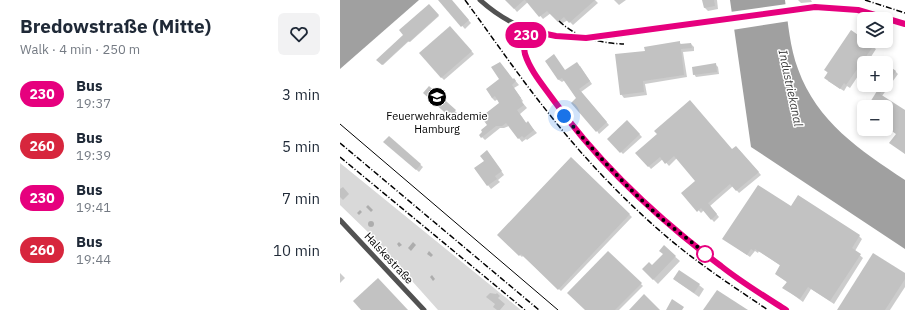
<!DOCTYPE html>
<meta charset="utf-8">
<style>
:root{--surface:#fff;--page:#f2f2f3;--text:#1f2937;--muted:#747a83}
body{margin:0;font-family:"IBM Plex Sans",sans-serif;background:var(--page);color:var(--text);height:100vh;display:flex;flex-direction:column;font-size:15px;white-space:nowrap}
*{box-sizing:border-box;margin:0}
p{font-size:13px;color:var(--muted)}
.icon{flex:none;width:22px;height:22px;fill:none;stroke:currentColor;stroke-width:2;stroke-linecap:round;stroke-linejoin:round}
.map{position:relative;flex:1;overflow:hidden}
.details{display:flex;flex-direction:column;background:var(--surface);width:340px}
.details>*{flex:none}
.badge{padding:0 8px;border-radius:13px;font-size:14px;line-height:26px}
.fabs{position:absolute;left:517px;top:12px;display:grid;gap:8px}
.fabs a{display:grid;place-items:center;width:36px;height:36px;border-radius:6px;background:var(--surface);box-shadow:0 2px 6px #0003;font-size:20px}
.you{position:absolute;width:20px;height:20px;margin:-10px;border:3px solid #fff;border-radius:50%;background:#1a73e8;box-shadow:0 0 0 6px #1a73e833}
.map>.badge{position:absolute;translate:-50% -50%;box-shadow:0 0 0 2px #fff}
.round{display:grid;place-items:center;flex:none;width:42px;height:42px;border-radius:6px;background:var(--page)}
.summary{display:flex;align-items:center;justify-content:space-between;height:68px;padding:0 20px}
h1{font-size:19px;font-weight:700;line-height:30px}
ul{padding:0;list-style:none}
li{display:flex;align-items:center;gap:12px;height:52px;padding:0 20px}
li div{flex:1}
li b{display:block;font-size:15px}
li em{font-style:normal}
li .badge{min-width:44px;font-weight:700;text-align:center}
main{display:flex;flex:1;min-height:0}
.map>svg:first-child{display:block}
.green{fill:#d9d9d9}
.water{fill:#a0a0a0}
.pier{fill:#fff}
.shadow{fill:#0003}
.building{fill:#c2c2c2}
.lines{fill:none;stroke-linecap:round;stroke-linejoin:round}
.tertiary{stroke:#525252;stroke-width:5}
.tram{stroke:#000;stroke-width:1}
.rail{stroke:#000;stroke-width:1.5;stroke-dasharray:6 2 1 2;stroke-linecap:butt}
.line-casing{stroke:#fff;stroke-width:9}
.line{stroke:#e6007e;stroke-width:6}
.walk{stroke:#000;stroke-width:4;stroke-dasharray:0 7.2}
.stop-dot{fill:#fff;stroke:#e6007e;stroke-width:2}
.labels{text-anchor:middle;dominant-baseline:central;stroke-width:3;stroke-linejoin:round;paint-order:stroke}
.poi-label{font-size:11px;fill:#000;stroke:#fff}
.street-label{font-size:11px;fill:#000;stroke:#fff}
.water-label{font-size:12px;font-style:italic;fill:#414141;stroke:#fff}
</style>
<main>
<section class="details">
<div class="summary"><div><h1>Bredowstraße (Mitte)</h1><p>Walk · 4 min · 250 m</p></div><a class="round"><svg class="icon" aria-label="heart" viewBox="0 0 24 24"><path d="M12 20l-8-8c-3-5 5-10 8-4 3-6 11-1 8 4z"/></svg></a></div>
<ul>
<li><span class="badge" style="background:#e6007e;color:#fff">230</span><div><b>Bus</b><p>19:37</p></div><em>3 min</em></li>
<li><span class="badge" style="background:#d7263d;color:#fff">260</span><div><b>Bus</b><p>19:39</p></div><em>5 min</em></li>
<li><span class="badge" style="background:#e6007e;color:#fff">230</span><div><b>Bus</b><p>19:41</p></div><em>7 min</em></li>
<li><span class="badge" style="background:#d7263d;color:#fff">260</span><div><b>Bus</b><p>19:44</p></div><em>10 min</em></li>
</ul>
</section>
<div class="map">
<svg width="565" height="310" viewBox="0 0 565 310">
<rect width="100%" height="100%" fill="#fff"/>
<polygon class="green" points="0,163 181,310 98,310 31,235 0,205"/>
<g class="water">
<polygon points="0,0 79,0 0,69"/>
<path d="M390,0H445C448,23 450,48 458,69C477,122 520,150 565,180V249L411,147Z"/>
</g>
<polygon class="pier" points="447,4 450,21 392,30 390,12"/>
<g class="shadow">
<polygon points="99,0 111,0 131,23 125,29"/>
<polygon points="167,0 255,0 258,3 233,25 228,20 221,24 211,13 203,19 188,2 177,12"/>
<polygon points="274,0 286,0 279,5"/>
<polygon points="363,0 377,0 378,9 368,11 365,8"/>
<polygon points="458,0 471,0 472,2 461,3"/>
<polygon points="89,5 99,16 70,42 69,41 43,65 38,60 64,35"/>
<polygon points="113,31 134,54 104,80 101,77"/>
<polygon points="524,40 536,49 527,63 524,63 524,67 510,88 507,86 504,91 488,81 488,73 485,70"/>
<polygon points="339,42 342,45 351,44 354,47 354,51 343,52 347,77 305,84 307,95 284,98 281,94 306,51"/>
<polygon points="206,61 226,71 240,66 252,84 241,92 269,125 259,134 225,80 222,82 219,80"/>
<polygon points="375,64 378,67 379,74 356,77 354,74"/>
<polygon points="546,69 555,71 558,74 542,96 565,111 565,154 557,134 546,127 546,107 528,107 538,92 536,90 535,85 546,85"/>
<polygon points="174,79 179,85 174,88 183,101 182,102 187,108 180,114 187,124 188,123 197,133 187,140 186,139 182,142 169,126 164,128 160,128 145,140 140,135 148,125 161,103 158,99 155,101 152,98 148,89"/>
<polygon points="89,88 117,113 112,119 84,93"/>
<polygon points="287,121 302,137 283,154 268,139"/>
<polygon points="49,138 83,167 79,172 47,144"/>
<polygon points="399,150 421,175 399,193 393,186 370,206 379,217 374,222 364,210 361,213 343,193 357,181 337,158 329,166 323,159 311,169 297,153"/>
<polygon points="150,155 164,175 158,180 160,182 151,189 135,169 145,161"/>
<polygon points="231,159 292,217 221,291 183,256 182,257 158,235"/>
<polygon points="28,205 33,210 31,212 26,207"/>
<polygon points="451,207 519,236 522,239 515,251 523,258 494,304 471,289 463,302 444,288 447,282 436,274 441,266 419,251 418,253 415,251 410,257 384,239"/>
<polygon points="20,210 22,212 19,215 17,213"/>
<circle cx="31" cy="224" r="3"/>
<polygon points="59,242 62,245 59,247 57,244"/>
<polygon points="73,242 76,245 71,251 68,248"/>
<polygon points="324,247 340,261 318,284 303,269 312,267 324,254"/>
<polygon points="89,251 93,255 91,257 87,254"/>
<polygon points="268,252 303,286 279,310 246,310"/>
<polygon points="0,273 5,278 0,283"/>
<polygon points="92,275 95,279 93,281 90,277"/>
<polygon points="565,275 565,287 550,310 498,310"/>
<polygon points="334,279 359,285 364,289 359,297 339,283"/>
</g>
<g class="building">
<polygon points="98,0 112,0 129,20 121,27"/>
<polygon points="165,0 184,0 174,9"/>
<polygon points="185,0 255,0 229,23 224,17 218,22 207,11 199,17"/>
<polygon points="362,0 374,0 375,6 364,8"/>
<polygon points="89,4 99,15 69,42 68,41 42,65 36,60 63,35 59,30"/>
<polygon points="110,26 132,51 101,78 79,53"/>
<polygon points="511,30 524,39 524,41 527,41 534,45 506,85 504,83 500,89 484,78 488,72 484,70"/>
<polygon points="340,41 340,44 351,43 352,48 341,49 344,75 303,81 304,92 280,95 275,54 305,51 304,47"/>
<polygon points="214,54 225,70 237,62 250,81 239,89 267,122 256,132 231,103 236,98 222,78 218,80 205,61"/>
<polygon points="160,62 173,79 174,78 176,81 172,85 181,98 180,99 184,105 177,110 186,123 188,121 194,130 184,138 182,136 178,139 166,123 162,126 156,126 141,138 139,135 142,132 141,130 147,125 141,117 159,103 155,96 152,98 146,89 159,79 151,67"/>
<polygon points="376,63 377,72 353,75 352,67"/>
<polygon points="548,65 556,71 540,94 565,110 565,154 549,143 556,134 546,127 546,107 527,107 537,91 532,88 534,85 546,85 546,67"/>
<polygon points="89,86 116,110 110,117 83,93"/>
<polygon points="350,100 392,149 396,146 419,172 396,191 390,184 368,203 377,214 371,220 361,208 357,212 341,193 355,181 334,156 325,164 320,157 308,167 295,153 317,134 314,131"/>
<polygon points="287,120 300,134 280,153 267,139"/>
<polygon points="49,136 81,164 76,170 43,142"/>
<polygon points="147,150 162,171 155,176 157,179 147,186 134,168 144,161 140,156"/>
<polygon points="231,157 290,214 218,290 181,254 179,256 157,235"/>
<polygon points="418,185 451,206 458,195 520,235 512,248 521,254 490,301 468,287 460,299 442,288 447,282 435,274 440,265 415,249 414,251 411,249 407,255 382,239"/>
<polygon points="3,187 9,194 3,200 0,197 0,189"/>
<polygon points="324,245 336,256 313,280 302,269 309,262 312,265 323,254 319,251"/>
<polygon points="268,251 302,283 275,310 245,310 227,293"/>
<polygon points="533,253 565,273 565,279 545,310 497,310"/>
<polygon points="339,270 360,284 354,293 333,279"/>
<polygon points="38,278 68,310 21,310 13,301"/>
<polygon points="377,290 408,310 363,310"/>
<polygon points="150,293 156,294 157,293 160,296 158,298 165,304 160,310 157,310 153,307 155,304 146,297"/>
<polygon points="304,294 320,310 289,310"/>
<polygon points="332,299 344,307 342,310 326,310"/>
</g>
<g class="lines">
<g class="tertiary">
<path d="M140,0C174,31 213,41 258,38L475,7L518,10L565,24"/>
<path d="M187,30C185,38 183,45 185,54C190,70 202,84 211,98C258,162 317,218 381,266C402,282 424,296 446,310"/>
<polyline points="0,220 84,310"/>
</g>
<polyline class="tram" points="0,124 218,310"/>
<g class="rail">
<path d="M125,0C153,38 180,78 210,115C243,157 280,196 320,231C354,261 391,285 428,310"/>
<polyline points="525,0 565,13"/>
<path d="M219,21C237,38 259,43 284,44"/>
<polyline points="0,143 199,310"/>
<polyline points="0,157 185,310"/>
</g>
</g>
<g class="lines">
<defs>
<path id="line" d="M446,310C424,296 401,282 381,266C317,218 258,163 212,98C202,84 190,70 185,54C183,45 185,38 187,30L216,36L246,38L475,7L518,10L565,24"/>
</defs>
<use href="#line" class="line-casing"/>
<use href="#line" class="line"/>
<path class="walk" d="M224,116C254,151 285,186 320,217C334,230 351,240 365,254"/>
</g>
<defs>
<symbol id="university-disc" viewBox="-11 -11 22 22"><circle r="9.5" fill="#000" stroke="#fff"/><path d="M0-5L7-2L0 1L-7-2ZM-4 1L0 2.5L4 1V4Q0 6-4 4Z" fill="#fff"/></symbol>
</defs>
<g fill-rule="evenodd">
<use href="#university-disc" x="86" y="86" width="22" height="22"/>
</g>
<circle class="stop-dot" cx="365" cy="254" r="8"/>
<g class="labels">
<g class="poi-label">
<text x="97" y="116">Feuerwehrakademie<tspan x="97" dy="13">Hamburg</tspan></text>
</g>
<g class="street-label">
<text transform="translate(49 258) rotate(47)">Halskestraße</text>
</g>
<g class="water-label">
<text transform="translate(451 88) rotate(78)">Industriekanal</text>
</g>
</g>
</svg>
<div class="fabs">
<a><svg class="icon" aria-label="layers" viewBox="0 0 24 24"><path d="M12 4l9 5-9 5-9-5zM3 14l9 5 9-5"/></svg></a>
<a>+</a>
<a>−</a>
</div>
<div class="you" style="left:224px;top:116px"></div>
<b class="badge" style="left:186px;top:35px;background:#e6007e;color:#fff">230</b>
</div>
</main>
